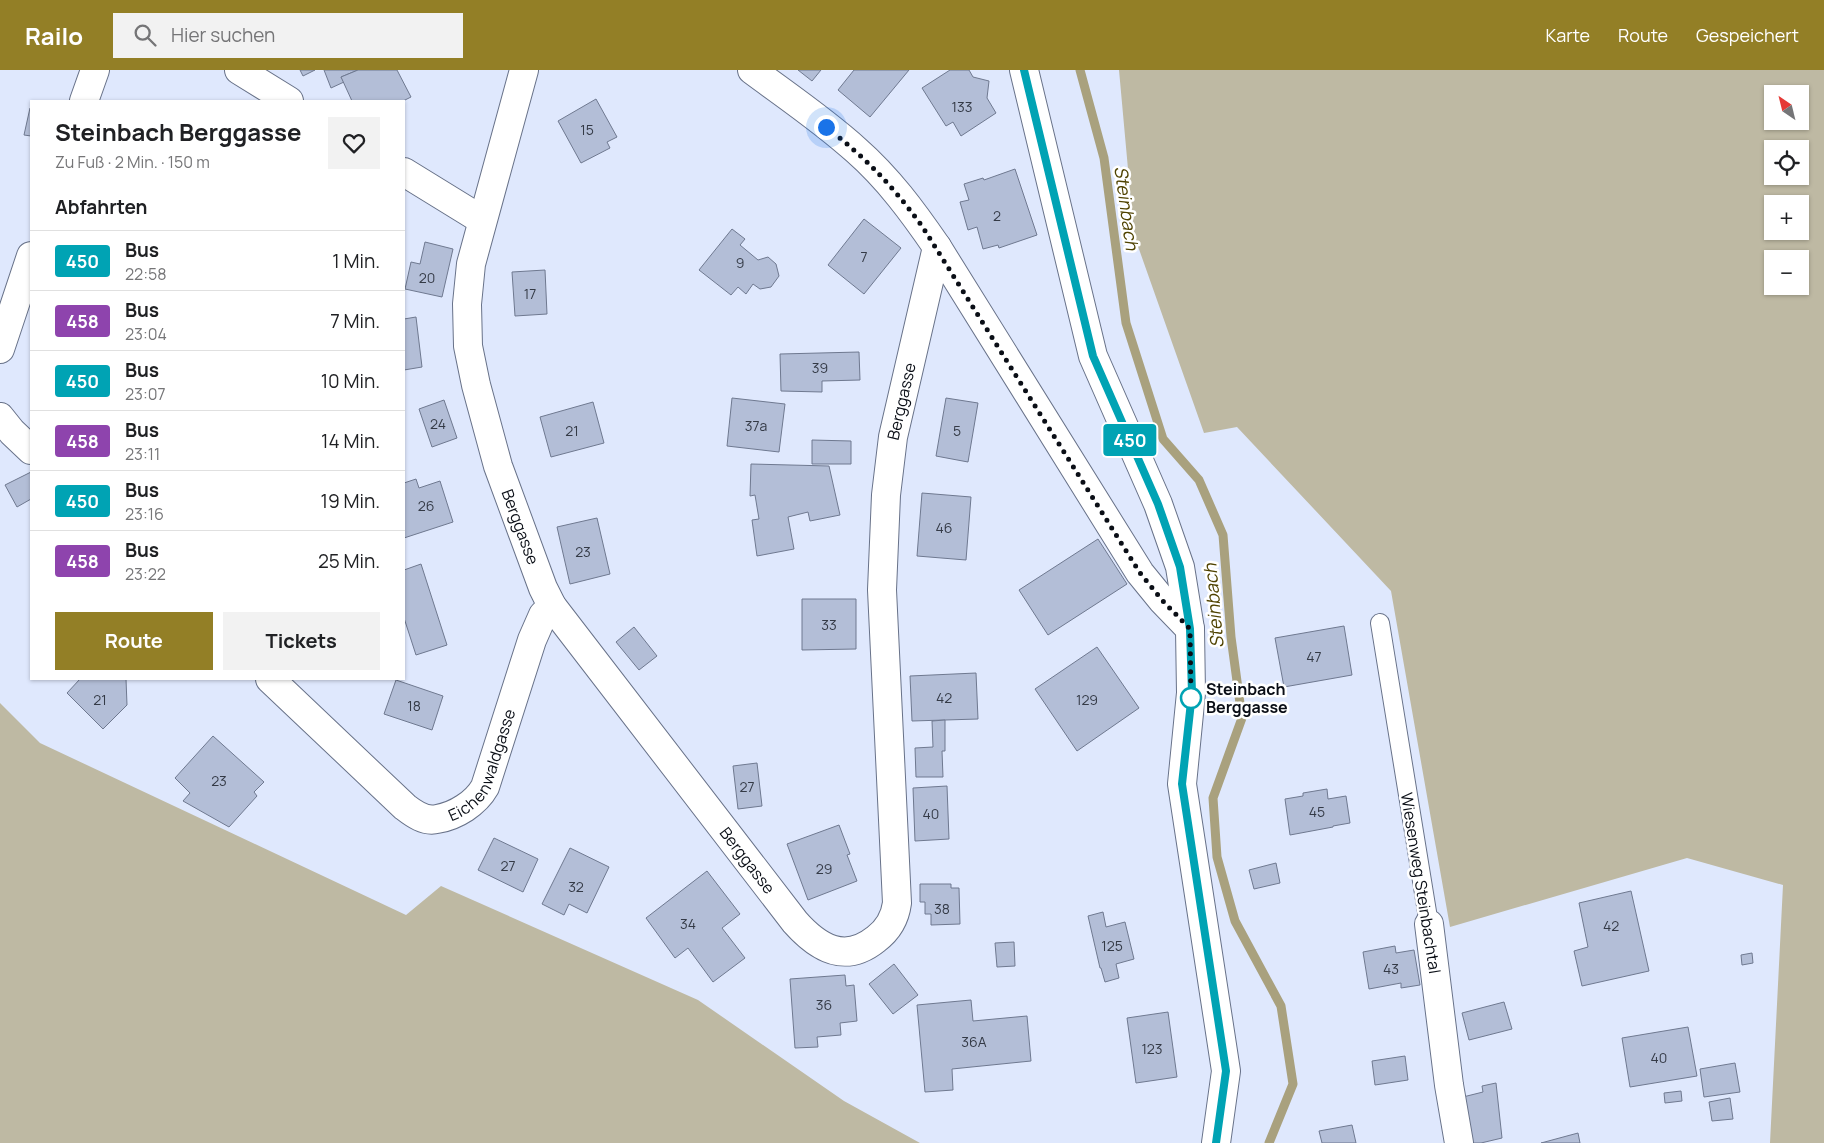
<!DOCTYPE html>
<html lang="de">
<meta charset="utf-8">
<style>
:root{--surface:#fff;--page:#f2f2f2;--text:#202124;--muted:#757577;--line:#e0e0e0;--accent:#937f26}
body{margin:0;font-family:Manrope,sans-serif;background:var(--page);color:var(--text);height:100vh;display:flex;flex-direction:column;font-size:19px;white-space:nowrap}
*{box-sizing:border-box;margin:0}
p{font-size:16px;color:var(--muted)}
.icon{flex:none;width:28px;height:28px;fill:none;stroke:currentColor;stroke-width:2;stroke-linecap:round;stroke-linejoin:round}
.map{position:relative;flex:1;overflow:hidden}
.side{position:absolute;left:30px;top:30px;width:375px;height:580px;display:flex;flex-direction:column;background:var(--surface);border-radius:0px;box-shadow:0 1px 4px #0004}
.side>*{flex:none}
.badge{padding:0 10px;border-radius:4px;font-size:18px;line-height:32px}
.needle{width:32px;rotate:325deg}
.buttons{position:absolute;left:1764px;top:15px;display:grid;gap:10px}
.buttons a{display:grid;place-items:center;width:45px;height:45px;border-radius:0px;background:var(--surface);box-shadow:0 1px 4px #0004;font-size:25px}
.you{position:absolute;width:25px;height:25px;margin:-12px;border:4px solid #fff;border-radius:50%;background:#1a73e8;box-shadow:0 0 0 8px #1a73e833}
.map>.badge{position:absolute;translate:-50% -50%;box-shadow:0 0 0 2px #fff}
h2{padding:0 25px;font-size:19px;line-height:45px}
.round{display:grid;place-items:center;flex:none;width:52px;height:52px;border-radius:0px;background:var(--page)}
.head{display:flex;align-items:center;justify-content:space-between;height:85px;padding:0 25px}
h1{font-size:24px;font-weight:700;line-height:38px}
.primary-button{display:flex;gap:10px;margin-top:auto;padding:10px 25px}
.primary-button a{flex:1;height:58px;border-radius:0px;background:var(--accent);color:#fff;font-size:20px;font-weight:700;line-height:58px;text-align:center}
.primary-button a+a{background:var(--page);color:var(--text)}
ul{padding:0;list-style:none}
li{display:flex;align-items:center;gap:15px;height:60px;padding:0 25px;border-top:1px solid var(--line)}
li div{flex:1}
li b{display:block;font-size:19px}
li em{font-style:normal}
li .badge{min-width:55px;font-weight:700;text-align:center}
header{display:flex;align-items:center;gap:30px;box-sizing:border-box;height:70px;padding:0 25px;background:var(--accent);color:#fff}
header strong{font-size:24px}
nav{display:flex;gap:28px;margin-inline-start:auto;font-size:18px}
.search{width:350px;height:45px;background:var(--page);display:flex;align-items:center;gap:12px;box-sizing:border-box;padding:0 18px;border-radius:0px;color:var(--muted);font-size:19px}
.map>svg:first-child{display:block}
.green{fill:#beb9a3;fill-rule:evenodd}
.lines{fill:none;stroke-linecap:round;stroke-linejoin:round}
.stream{stroke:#a9a17e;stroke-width:9}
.building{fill:#b3bed7;stroke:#6f7990}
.service-casing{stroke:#687289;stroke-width:20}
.minor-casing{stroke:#687289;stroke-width:30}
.tertiary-casing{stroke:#687289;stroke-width:30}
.service{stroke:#fff;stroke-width:18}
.minor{stroke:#fff;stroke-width:28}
.tertiary{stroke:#fff;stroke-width:28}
.line-casing{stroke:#fff;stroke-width:11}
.line{stroke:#00a3b4;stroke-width:8}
.walk{stroke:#0a0e16;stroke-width:5;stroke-dasharray:0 9}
.stop-dot{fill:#fff;stroke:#00a3b4;stroke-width:2.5}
.labels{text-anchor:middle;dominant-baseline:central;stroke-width:5;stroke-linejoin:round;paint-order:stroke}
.number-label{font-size:14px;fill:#343a46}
.street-label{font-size:16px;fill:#0a0e16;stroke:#fff}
.stop-label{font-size:16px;font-weight:bold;fill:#0a0e16;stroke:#fff;text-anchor:start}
.water-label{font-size:18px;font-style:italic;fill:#4f4200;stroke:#fff}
</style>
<header>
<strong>Railo</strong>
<div class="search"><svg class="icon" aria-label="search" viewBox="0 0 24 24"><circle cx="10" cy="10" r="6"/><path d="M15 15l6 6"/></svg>Hier suchen</div>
<nav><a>Karte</a><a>Route</a><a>Gespeichert</a></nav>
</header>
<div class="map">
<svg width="1824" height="1073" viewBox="0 0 1824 1073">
<rect width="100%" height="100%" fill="#dfe8fd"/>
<g class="green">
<path d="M1119,0H1824V1073H1770L1783,815L1687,788L1450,857L1391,521L1237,357L1204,363L1134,165ZM1772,24H1800V51H1772ZM1772,79H1800V106H1772ZM1772,134H1800V161H1772ZM1772,189H1800V216H1772Z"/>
<polygon points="0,633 40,673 406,845 441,816 698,930 844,1031 920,1073 0,1073"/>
</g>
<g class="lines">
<polyline class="stream" points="1080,0 1104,88 1126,253 1163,369 1199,410 1223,465 1231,567 1242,648 1213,728 1217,787 1235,851 1281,936 1293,1014 1269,1073"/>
</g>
<g class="building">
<polygon points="300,0 315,0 303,6"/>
<polygon points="324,0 358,0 341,7 344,12 331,18"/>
<polygon points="358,0 397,0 411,27 403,31 352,31 341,7"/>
<polygon points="798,0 821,0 812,11"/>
<polygon points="854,0 909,0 870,47 838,20"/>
<polygon points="950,0 969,0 973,7 989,11 987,28 996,43 961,66 953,52 946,56 922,18"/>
<polygon points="596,29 617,67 607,72 610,78 581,93 558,51"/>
<polygon points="30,38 31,39 31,66 24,65"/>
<polygon points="1015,99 1037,165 999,178 998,175 983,179 977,157 968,160 960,132 969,130 964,114 983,108 984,110"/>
<polygon points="864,149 901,178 864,224 828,195"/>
<polygon points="732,159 745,169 740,175 758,190 768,187 776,194 779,206 771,217 760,219 753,214 746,224 738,217 731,225 699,200"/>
<polygon points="425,172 453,179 442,227 405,219 411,192 420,194"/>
<polygon points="545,200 547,244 515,246 512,202"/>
<polygon points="416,247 422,297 404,300 404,249"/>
<polygon points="859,282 860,310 822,311 822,322 781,321 780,284"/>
<polygon points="732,328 785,334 779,382 727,376"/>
<polygon points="946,328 978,333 968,392 936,386"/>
<polygon points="444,330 457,368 432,377 419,339"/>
<polygon points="593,332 604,373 551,387 540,347"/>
<polygon points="812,370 851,371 851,394 812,394"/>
<polygon points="751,394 829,396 840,445 810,451 808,442 788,447 794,479 757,486 752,450 759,449 755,425 750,426"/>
<polygon points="31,402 31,429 17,437 5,415"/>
<polygon points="416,409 419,418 440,411 453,452 404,468 404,413"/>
<polygon points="922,423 971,427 966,490 917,486"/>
<polygon points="597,448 610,504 570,514 557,457"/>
<polygon points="1098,469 1127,514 1048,565 1019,520"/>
<polygon points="421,494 447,575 416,585 404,548 404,500"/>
<polygon points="802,529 856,529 856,579 802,580"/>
<polygon points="1344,556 1352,605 1284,617 1275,568"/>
<polygon points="634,557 657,586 639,600 616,572"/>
<polygon points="1097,577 1139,638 1077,681 1035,619"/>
<polygon points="976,603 978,649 912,651 910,606"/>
<polygon points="80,609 126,609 127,635 103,659 67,623"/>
<polygon points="396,610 443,626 432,660 384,644"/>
<polygon points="945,650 945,681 942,681 943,707 916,707 915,678 933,677 932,651"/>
<polygon points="213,666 264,712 254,722 257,726 229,757 183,731 190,723 175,708"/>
<polygon points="757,693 762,736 738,739 733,696"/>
<polygon points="947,716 949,769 915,771 913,718"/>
<polygon points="1327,719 1328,729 1346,726 1350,753 1333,756 1333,757 1290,765 1285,729 1303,726 1303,723"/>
<polygon points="839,755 850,784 847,785 857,811 808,830 787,774"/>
<polygon points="494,768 538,789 523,822 478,800"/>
<polygon points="570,778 609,797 587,843 569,834 564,845 542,834"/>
<polygon points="1276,793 1280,813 1254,819 1249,800"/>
<polygon points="707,801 740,844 722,858 745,888 713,912 688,878 675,888 646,848"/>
<polygon points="920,814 951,814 951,818 959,818 960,854 931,855 931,844 925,844 925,832 920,832"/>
<polygon points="1631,821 1649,901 1582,916 1574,881 1588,877 1579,833"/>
<polygon points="1103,842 1106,857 1125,852 1134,889 1116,894 1119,908 1105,912 1101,898 1100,898 1088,846"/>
<polygon points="1014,872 1015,896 997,897 995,873"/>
<polygon points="1395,876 1396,883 1414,880 1420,915 1401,918 1401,913 1369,919 1363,882"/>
<polygon points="1752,883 1753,893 1742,895 1741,885"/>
<polygon points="894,894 918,925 893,944 869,914"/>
<polygon points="845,905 846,916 854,915 857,951 840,953 841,965 817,967 818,977 795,978 790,909"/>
<polygon points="971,930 973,951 1027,946 1031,991 952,999 953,1020 925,1022 917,935"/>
<polygon points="1504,932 1512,959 1469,970 1462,943"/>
<polygon points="1168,942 1177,1007 1136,1013 1127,948"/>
<polygon points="1688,957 1697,1006 1630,1017 1622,968"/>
<polygon points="1405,986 1408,1010 1375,1015 1372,991"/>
<polygon points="1735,993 1740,1022 1704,1027 1700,999"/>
<polygon points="1496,1013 1502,1068 1481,1073 1467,1073 1463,1027 1483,1022 1482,1016"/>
<polygon points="1681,1021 1682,1031 1665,1033 1664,1023"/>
<polygon points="1730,1028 1733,1049 1712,1051 1709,1032"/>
<polygon points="1352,1055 1356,1073 1322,1073 1319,1061"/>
<polygon points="1578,1063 1580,1073 1541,1073"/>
</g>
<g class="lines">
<defs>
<polyline id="service" points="1380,553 1429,854"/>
<g id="minor">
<polyline points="239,0 289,31"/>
<path id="s1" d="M524,0L471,194L467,234L468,276L476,315L498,396L543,518L552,536L795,852C818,878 845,894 876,869C888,860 895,848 897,833L882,520L886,425L893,367L937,177"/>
<path d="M752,0C787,26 824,51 856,80C888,108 913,142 937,177L1140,503L1162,530L1190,559"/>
<polyline points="84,31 95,0"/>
<polyline points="404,102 482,150"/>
<polyline points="0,279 31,186"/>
<polyline points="0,347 12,362 31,380"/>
<path id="s2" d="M270,609L405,737C414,744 425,752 437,749C456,746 476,733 485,717L532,570L543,545L552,536"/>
<polyline points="1429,854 1449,1015 1459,1073"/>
</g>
<polyline id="tertiary" points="1024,0 1093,286 1158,434 1180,497 1190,559 1191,623 1182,714 1226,1001 1216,1073"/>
</defs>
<use href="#service" class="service-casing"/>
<use href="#minor" class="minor-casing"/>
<use href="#tertiary" class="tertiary-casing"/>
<use href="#service" class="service"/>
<use href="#minor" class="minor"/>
<use href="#tertiary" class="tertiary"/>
</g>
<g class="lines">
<defs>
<polyline id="line" points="1024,0 1093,286 1158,434 1180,497 1190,559 1192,623 1182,714 1226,1001 1216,1073"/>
</defs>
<use href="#line" class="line-casing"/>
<use href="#line" class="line"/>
<path class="walk" d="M826,57C866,88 892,115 922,156L1140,503L1162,530L1190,559L1191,628"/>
</g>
<circle class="stop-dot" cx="1191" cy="628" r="10"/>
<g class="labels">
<g class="number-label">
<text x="962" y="36">133</text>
<text x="587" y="59">15</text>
<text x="997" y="145">2</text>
<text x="864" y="186">7</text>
<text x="740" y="192">9</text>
<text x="427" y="207">20</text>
<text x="530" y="223">17</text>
<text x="820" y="297">39</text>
<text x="438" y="353">24</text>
<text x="756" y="355">37a</text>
<text x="572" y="360">21</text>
<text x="957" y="360">5</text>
<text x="426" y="435">26</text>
<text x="944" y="457">46</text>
<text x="583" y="481">23</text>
<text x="829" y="554">33</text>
<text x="1314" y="586">47</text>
<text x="944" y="627">42</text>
<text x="100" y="629">21</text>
<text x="1087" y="629">129</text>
<text x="414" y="635">18</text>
<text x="219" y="710">23</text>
<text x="747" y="716">27</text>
<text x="1317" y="741">45</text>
<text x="931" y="743">40</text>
<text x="508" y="795">27</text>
<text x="824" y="798">29</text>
<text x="576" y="816">32</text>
<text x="942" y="838">38</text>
<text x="688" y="853">34</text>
<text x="1611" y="855">42</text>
<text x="1112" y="875">125</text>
<text x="1391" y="898">43</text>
<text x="824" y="934">36</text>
<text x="974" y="971">36A</text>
<text x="1152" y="978">123</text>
<text x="1659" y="987">40</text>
</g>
<g class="street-label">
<text stroke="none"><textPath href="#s1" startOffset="1596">Berggasse</textPath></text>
<text stroke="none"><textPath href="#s1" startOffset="472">Berggasse</textPath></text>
<text stroke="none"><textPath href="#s2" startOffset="298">Eichenwaldgasse</textPath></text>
<text stroke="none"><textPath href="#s1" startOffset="878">Berggasse</textPath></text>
<text transform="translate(1421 813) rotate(81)">Wiesenweg Steinbachtal</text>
</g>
<g class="stop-label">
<text x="1206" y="619">Steinbach<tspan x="1206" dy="18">Berggasse</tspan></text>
</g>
<g class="water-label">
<text transform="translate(1127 138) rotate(82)">Steinbach</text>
<text transform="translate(1213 536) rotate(-95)">Steinbach</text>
</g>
</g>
</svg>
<div class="buttons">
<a><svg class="needle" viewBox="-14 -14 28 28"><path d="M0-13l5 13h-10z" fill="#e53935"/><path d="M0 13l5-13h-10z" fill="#757577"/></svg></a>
<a><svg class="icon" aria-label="locate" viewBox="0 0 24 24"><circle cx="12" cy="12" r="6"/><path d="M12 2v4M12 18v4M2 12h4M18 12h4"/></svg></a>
<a>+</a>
<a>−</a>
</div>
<div class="you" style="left:826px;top:57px"></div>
<b class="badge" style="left:1130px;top:370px;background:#00a3b4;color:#fff">450</b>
<section class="side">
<div class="head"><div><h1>Steinbach Berggasse</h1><p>Zu Fuß · 2 Min. · 150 m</p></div><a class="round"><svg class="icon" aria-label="heart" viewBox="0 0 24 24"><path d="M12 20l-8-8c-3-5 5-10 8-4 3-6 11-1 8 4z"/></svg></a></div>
<h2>Abfahrten</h2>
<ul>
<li><span class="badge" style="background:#00a3b4;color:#fff">450</span><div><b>Bus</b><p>22:58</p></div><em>1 Min.</em></li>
<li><span class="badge" style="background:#8e44ad;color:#fff">458</span><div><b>Bus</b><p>23:04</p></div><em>7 Min.</em></li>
<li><span class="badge" style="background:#00a3b4;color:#fff">450</span><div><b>Bus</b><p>23:07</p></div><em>10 Min.</em></li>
<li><span class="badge" style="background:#8e44ad;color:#fff">458</span><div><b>Bus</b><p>23:11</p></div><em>14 Min.</em></li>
<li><span class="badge" style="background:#00a3b4;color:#fff">450</span><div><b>Bus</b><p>23:16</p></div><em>19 Min.</em></li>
<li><span class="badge" style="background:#8e44ad;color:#fff">458</span><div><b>Bus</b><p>23:22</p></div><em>25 Min.</em></li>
</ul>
<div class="primary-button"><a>Route</a><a>Tickets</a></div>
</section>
</div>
